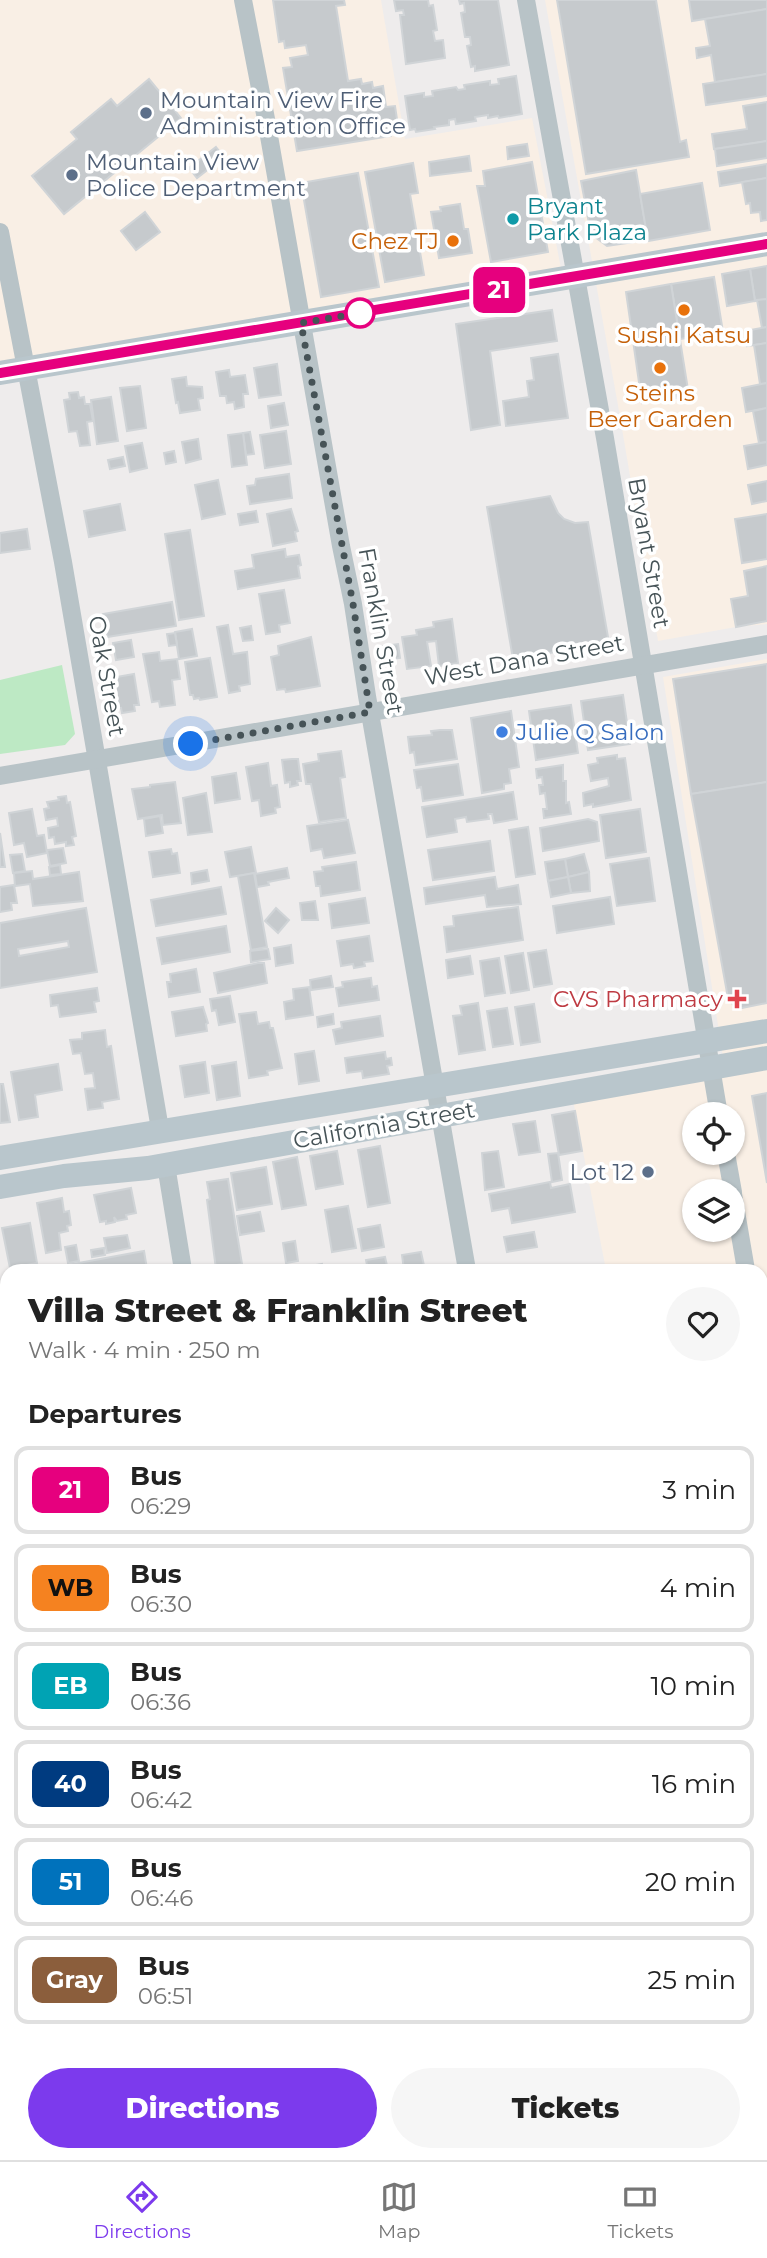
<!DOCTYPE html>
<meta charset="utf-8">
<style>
:root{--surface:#fff;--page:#f6f6f6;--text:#222;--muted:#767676;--line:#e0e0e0;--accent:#7c3aed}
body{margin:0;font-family:Montserrat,sans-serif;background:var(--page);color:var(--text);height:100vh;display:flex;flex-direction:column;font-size:26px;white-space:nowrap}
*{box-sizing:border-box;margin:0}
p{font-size:23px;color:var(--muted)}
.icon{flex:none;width:38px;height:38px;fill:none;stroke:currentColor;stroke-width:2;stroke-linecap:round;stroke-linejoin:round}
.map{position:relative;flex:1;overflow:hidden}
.drawer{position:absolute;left:0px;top:1264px;width:768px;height:898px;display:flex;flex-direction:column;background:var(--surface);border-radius:21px 21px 0 0;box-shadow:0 2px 5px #0004}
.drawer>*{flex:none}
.badge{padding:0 14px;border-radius:10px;font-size:24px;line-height:46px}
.buttons{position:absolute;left:682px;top:1102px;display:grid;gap:14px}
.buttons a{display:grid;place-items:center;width:63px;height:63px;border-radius:50%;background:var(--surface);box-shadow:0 2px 5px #0004;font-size:35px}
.you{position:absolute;width:35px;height:35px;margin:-18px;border:5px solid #fff;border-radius:50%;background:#1a73e8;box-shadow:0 0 0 10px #1a73e833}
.map>.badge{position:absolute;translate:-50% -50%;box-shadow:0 0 0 4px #fff}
h2{padding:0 28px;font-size:26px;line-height:63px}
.round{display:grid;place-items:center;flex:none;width:74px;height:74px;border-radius:37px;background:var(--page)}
.head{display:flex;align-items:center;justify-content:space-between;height:119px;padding:0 28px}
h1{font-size:33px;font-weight:800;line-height:52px}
.primary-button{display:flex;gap:14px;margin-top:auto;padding:14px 28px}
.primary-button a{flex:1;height:80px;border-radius:42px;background:var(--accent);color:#fff;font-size:28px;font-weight:800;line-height:80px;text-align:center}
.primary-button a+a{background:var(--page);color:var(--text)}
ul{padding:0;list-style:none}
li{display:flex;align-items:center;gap:21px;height:88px;margin:0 14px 10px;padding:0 14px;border:4px solid var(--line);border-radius:14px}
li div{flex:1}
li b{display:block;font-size:26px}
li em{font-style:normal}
li .badge{min-width:77px;font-weight:700;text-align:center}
.dock{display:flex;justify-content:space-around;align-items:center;height:98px;border-top:2px solid var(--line);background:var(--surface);font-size:19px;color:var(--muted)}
.dock a{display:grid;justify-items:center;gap:4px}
.dock .on{color:var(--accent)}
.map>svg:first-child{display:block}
.commercial{fill:#f9efe5;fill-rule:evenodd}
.green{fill:#bde9c4}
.water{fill:#8ee2e0}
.building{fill:#c6cacd;stroke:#d0d4d7;stroke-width:2;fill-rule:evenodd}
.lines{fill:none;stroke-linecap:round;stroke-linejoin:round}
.street{stroke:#b8c3c7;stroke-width:18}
.secondary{stroke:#b9c6cc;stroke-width:24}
.primary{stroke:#aec1c8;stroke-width:28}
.line-casing{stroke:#fff;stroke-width:16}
.line{stroke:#e6007e;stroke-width:10}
.walk{stroke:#465357;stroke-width:7;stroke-dasharray:0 12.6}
.service-dot{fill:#5c6f8a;stroke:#fff;stroke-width:2.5}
.culture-dot{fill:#0f9aa8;stroke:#fff;stroke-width:2.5}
.food-dot{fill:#e8710a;stroke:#fff;stroke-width:2.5}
.stop-dot{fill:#fff;stroke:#e6007e;stroke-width:3.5}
.shop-dot{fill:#3f7fe0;stroke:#fff;stroke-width:2.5}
.health-dot{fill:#e0444e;stroke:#fff;stroke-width:2.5}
.labels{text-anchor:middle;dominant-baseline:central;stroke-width:7;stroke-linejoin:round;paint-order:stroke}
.service-label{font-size:23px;fill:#4e5e75;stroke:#fff;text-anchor:start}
.culture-label{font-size:23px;fill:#0d838f;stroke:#fff;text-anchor:start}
.food-label{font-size:23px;fill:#c56008;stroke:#fff}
.street-label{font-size:23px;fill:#465357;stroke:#fff}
.shop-label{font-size:23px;fill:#366cbe;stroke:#fff;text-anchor:start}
.health-label{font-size:23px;fill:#be3a42;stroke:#fff;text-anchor:end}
</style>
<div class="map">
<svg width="767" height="2160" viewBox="0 0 767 2160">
<rect width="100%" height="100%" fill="#eeecec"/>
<g class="commercial">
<polygon points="0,0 381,0 405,139 532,118 563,279 0,364"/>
<polygon points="545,0 767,0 767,624 736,627 658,641 619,411"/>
<path d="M767,659V1424L761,1425V1270H606L573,1100L726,1076L663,677ZM695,1115H733V1153H695ZM695,1192H733V1230H695Z"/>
</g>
<g class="green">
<polygon points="62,665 75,734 65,745 0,754 0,680"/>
<polygon points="767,1534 767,1934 761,1935 761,1565 766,1556 761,1553 761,1535"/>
<polygon points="89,2154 511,2154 506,2160 90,2160"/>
</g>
<polygon class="water" points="308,2154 375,2154 369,2160 308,2160 305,2157"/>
<g class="building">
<polygon points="273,0 344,0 345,5 336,6 348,81 361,79 362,84 372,82 373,88 383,86 386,107 395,106 398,126 390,127 391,136 297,151 283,68 292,67 290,58 308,55 306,45 285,48 284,41 279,42"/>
<polygon points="394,0 428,0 429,6 433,5 437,30 433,31 435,41 443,40 445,58 406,64 400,15 404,15 403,10 396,11"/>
<polygon points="459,0 498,0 509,65 475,71 475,66 471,67 467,46 471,45 470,37 465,37 461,13 465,12 464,3 460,4"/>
<polygon points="557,0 656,0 680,142 686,140 689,157 586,174"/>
<polygon points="689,0 767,0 767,9 692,21"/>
<polygon points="767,9 767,74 715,82 711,55 697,58 696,48 710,46 705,19"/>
<polygon points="767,74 767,96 706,105 703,84"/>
<polygon points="516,76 522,114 499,118 498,116 488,118 488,115 475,117 476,121 456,124 455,119 449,120 449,125 434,127 435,129 416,132 415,129 410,130 405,96 424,93 424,97 433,96 432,91 456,87 458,90 465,89 464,85 490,81 490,85 499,84 498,79"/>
<polygon points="149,79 181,118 64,214 32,176 77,139 71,132 111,99 117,106"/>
<polygon points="767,102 767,141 714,149 712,134 747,129 743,106"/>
<polygon points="767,141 767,158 717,166 715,149"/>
<polygon points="527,144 529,156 508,159 507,147"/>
<polygon points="216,147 224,157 197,178 189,168"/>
<polygon points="469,156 471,171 430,176 429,162"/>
<polygon points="532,162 548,252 491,262 477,186 485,186 483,171"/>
<polygon points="413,163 418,193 410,194 424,275 385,282 365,172"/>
<polygon points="767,164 767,178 720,186 718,172"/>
<polygon points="636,170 648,240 607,246 591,234 581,181"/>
<polygon points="358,173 379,287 321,297 301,183"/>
<polygon points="767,178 767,220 761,221 760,212 751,213 750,203 746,204 742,182"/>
<polygon points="702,183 710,230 648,241 640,194"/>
<polygon points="460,204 464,229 468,229 472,253 439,258 431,212 441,211 440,207"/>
<polygon points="145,212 160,232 136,250 121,231"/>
<polygon points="767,266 767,299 755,301 750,269"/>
<polygon points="750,269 755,301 727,306 722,274"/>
<polygon points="714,277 723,332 680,339 671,284"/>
<polygon points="671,284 689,396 642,403 626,292"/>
<polygon points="767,299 767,327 762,328 757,300"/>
<polygon points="552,310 557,341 490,351 500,425 471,430 456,324"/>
<polygon points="767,327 767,343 747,346 745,331"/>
<polygon points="767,343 767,383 760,384 754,345"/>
<polygon points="558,354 568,418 506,426 503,401 529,397 527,381 534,380 531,358"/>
<polygon points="277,364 281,395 259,398 254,368"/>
<polygon points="229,370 230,377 245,375 248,394 243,394 244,407 235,409 234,402 227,403 226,396 220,396 216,372"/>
<polygon points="186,377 187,386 202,387 203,398 198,399 200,410 180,413 178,402 176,403 172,379"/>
<polygon points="767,383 767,408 746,412 742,388"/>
<polygon points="140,386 146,428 127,431 120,388"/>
<polygon points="78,392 79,398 84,397 85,404 90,404 93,421 87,422 90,445 80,446 77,431 69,432 64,400 70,399 69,393"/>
<polygon points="111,397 118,441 97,444 91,400"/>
<polygon points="284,403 288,425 271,428 268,406"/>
<polygon points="767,408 767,442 759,443 753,411"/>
<polygon points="286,431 291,464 265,468 260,435"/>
<polygon points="250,432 254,454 246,455 243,433"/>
<polygon points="243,433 247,465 232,467 228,435"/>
<polygon points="198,439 201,459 186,463 182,442"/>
<polygon points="767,442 767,465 748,469 744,446"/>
<polygon points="142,443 147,468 130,472 125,446"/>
<polygon points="174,451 176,462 166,464 164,453"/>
<polygon points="123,457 125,466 110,469 108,460"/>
<polygon points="289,474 292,498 250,504 247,486 255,485 256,479"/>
<polygon points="218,480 225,514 202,519 195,485"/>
<polygon points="767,481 767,501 752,504 748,485"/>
<polygon points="550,496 558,513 564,519 575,523 588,522 609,643 513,659 487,507"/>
<polygon points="120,504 125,530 89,537 84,511"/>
<polygon points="291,509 298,531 295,532 297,541 273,546 267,514"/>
<polygon points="256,511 258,522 240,525 238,514"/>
<polygon points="767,514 767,559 742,563 735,519"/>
<polygon points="27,529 30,549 0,553 0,533"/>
<polygon points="190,530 204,616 179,620 165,534"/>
<polygon points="285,549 286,557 299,555 301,565 298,566 300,578 238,589 235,571 254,568 252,555"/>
<polygon points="767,566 767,621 736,627 731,599 748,596 744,571"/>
<polygon points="284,590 290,623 279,625 280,632 266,634 259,594"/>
<polygon points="172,602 176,626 107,637 103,614"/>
<polygon points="452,619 458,663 439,666 436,641 427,642 431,666 407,669 402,637 417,635 416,630 434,627 433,622"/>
<polygon points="228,625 233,654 247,652 250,684 239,686 240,691 229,693 217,627"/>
<polygon points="251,626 253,640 243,641 240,628"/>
<polygon points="192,629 197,656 179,659 175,632"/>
<polygon points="175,633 177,645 169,646 167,634"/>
<polygon points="311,637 320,686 286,692 285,689 277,690 271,657 279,655 278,646"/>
<polygon points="131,640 134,657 116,660 113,643"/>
<polygon points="398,644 400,658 385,660 383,646"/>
<polygon points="159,652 160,661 177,659 180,679 172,680 175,705 160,707 159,701 152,702 143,654"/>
<polygon points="210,658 217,697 200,700 199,698 194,699 193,695 190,695 185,662"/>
<polygon points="767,664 767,782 691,794 673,679"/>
<polygon points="134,674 139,705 134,705 135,711 122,713 121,708 116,709 111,678"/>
<polygon points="623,695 630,744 588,750 581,701"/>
<polygon points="571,705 578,753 536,760 529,711"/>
<polygon points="511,711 519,767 509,769 511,783 504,784 504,789 482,793 471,718"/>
<polygon points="440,730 452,730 457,759 416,765 414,752 410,753 408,737 432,735 431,731"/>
<polygon points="341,751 345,777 340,778 346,818 319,822 311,784 306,784 303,764 319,761 318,754"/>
<polygon points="617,755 617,759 625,758 631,800 593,807 593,804 584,806 583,793 609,786 608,778 591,781 588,765 598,763 597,758"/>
<polygon points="292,759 298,759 301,781 297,781 298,785 290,787 290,782 285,783 282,760"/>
<polygon points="268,763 271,786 277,785 280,807 275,808 276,813 261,816 259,800 252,801 246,767"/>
<polygon points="458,764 463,795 423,801 421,787 417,788 414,770"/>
<polygon points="563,765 563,781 566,781 566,803 569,802 571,814 544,818 543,809 547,809 545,793 540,794 539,785 543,785 542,777 537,778 536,769"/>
<polygon points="236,773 240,799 215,803 212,777"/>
<polygon points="175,782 181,823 163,825 162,815 138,819 132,789 150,787 150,785"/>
<polygon points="767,782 767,1003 742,1008 735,1007 728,998 691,794"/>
<polygon points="513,792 517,819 494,823 492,814 488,814 489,819 467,822 466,817 455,819 457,832 427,837 422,807"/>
<polygon points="206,793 212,832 188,835 183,798"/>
<polygon points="66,796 67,803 70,802 76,836 72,837 74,845 66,846 66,842 55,844 54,837 49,838 48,828 58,826 57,818 46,820 44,809 49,808 47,802 59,800 58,797"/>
<polygon points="32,809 37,836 44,835 47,853 27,857 24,843 14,845 9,813"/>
<polygon points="640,809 646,852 606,858 600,815"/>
<polygon points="160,816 163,833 146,836 144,819"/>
<polygon points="588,819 597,822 599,841 543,851 540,828"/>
<polygon points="348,820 355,853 324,858 322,849 311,851 307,826"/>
<polygon points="528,827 535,874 516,877 509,830"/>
<polygon points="0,833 5,867 0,867"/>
<polygon points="490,841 494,871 433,880 428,850"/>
<polygon points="251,847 256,873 230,877 225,852"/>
<polygon points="63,848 66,863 50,866 47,850"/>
<polygon points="171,849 172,854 177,853 180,873 153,877 149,852"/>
<polygon points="22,854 25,871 13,873 10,855"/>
<polygon points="584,854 589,872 568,877 565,859"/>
<polygon points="649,858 655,901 617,906 610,864"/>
<polygon points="565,859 568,877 548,881 545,862"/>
<polygon points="356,862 360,890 321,896 320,886 316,886 314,872 323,871 322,867"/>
<polygon points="60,865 61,874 50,875 49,867"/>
<polygon points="287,868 289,878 268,882 269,885 257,887 255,874"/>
<polygon points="207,870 209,881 192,884 191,873"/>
<polygon points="32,871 33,879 79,872 83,901 33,906 30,884 15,886 14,873"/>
<polygon points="589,872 590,891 571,893 568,877"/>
<polygon points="254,873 267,947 251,950 238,876"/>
<polygon points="495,877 497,889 518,885 521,904 487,907 485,895 426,904 424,888"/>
<polygon points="568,877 571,893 551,897 548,881"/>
<polygon points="14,885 17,903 11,903 12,910 0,912 0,887"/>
<polygon points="221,887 226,914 156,926 151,900"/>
<polygon points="610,897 614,924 557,933 553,906"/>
<polygon points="365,898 369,923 332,928 329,904"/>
<polygon points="315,901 318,920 302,920 300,903"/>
<polygon points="518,907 523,940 447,952 444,927 454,926 453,916"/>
<path d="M86,908L97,972L0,988V923ZM68,941L69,947L19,956L18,949Z"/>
<polygon points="276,908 289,920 278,933 265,921"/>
<polygon points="226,926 230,952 162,964 157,938"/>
<polygon points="369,936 373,961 364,962 365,966 354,968 353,964 341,966 337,941"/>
<polygon points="291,945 293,963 276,966 274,948"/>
<polygon points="268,949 270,959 251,962 250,951"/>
<polygon points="546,950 552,984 534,987 528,953"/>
<polygon points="523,953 529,990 511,993 505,956"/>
<polygon points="470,956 473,974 448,978 446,960"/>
<polygon points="499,958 505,993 485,996 480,961"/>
<polygon points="258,963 264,963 267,983 218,993 214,973"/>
<polygon points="196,969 200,992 169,997 167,982 171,982 170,974"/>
<polygon points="331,976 333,987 311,990 310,980"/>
<polygon points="371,978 372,987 377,986 379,1000 339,1006 336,988 343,987 342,982"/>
<polygon points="309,987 313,1015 286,1019 284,1002 294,1000 293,989"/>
<polygon points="97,988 99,1001 94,1002 96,1012 60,1017 58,1005 51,1006 50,995"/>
<polygon points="230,996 235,1022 219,1025 216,1010 212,1011 210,999"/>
<polygon points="478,1003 485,1050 459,1054 453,1016 462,1015 460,1006"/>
<polygon points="534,1004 540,1042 521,1045 515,1007"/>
<polygon points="203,1007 208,1023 206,1024 207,1031 176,1036 172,1012"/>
<polygon points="507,1008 513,1044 493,1047 487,1011"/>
<polygon points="256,1012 258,1024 269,1022 270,1028 273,1028 282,1068 267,1071 268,1075 249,1078 239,1014"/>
<polygon points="333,1014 334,1024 318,1027 317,1017"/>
<polygon points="380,1016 383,1036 336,1044 333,1030 342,1028 341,1022"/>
<polygon points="105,1030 107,1047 111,1046 119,1099 102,1102 103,1108 88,1110 85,1089 95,1088 93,1073 85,1074 81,1053 73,1054 70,1040 82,1039 82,1033"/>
<polygon points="314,1051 319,1081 299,1084 295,1054"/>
<polygon points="385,1052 386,1059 391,1058 392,1065 387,1066 389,1074 363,1078 362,1071 347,1073 345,1058"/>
<polygon points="205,1062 209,1093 185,1097 180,1066"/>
<polygon points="236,1062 240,1096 217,1100 212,1066"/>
<polygon points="58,1064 62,1090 35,1095 38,1117 19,1120 11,1072"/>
<polygon points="0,1084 3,1084 10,1122 0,1123"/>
<polygon points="767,1093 767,1183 752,1096"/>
<polygon points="575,1111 582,1151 559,1155 552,1115"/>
<polygon points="535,1121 540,1152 519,1155 513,1124"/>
<polygon points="380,1146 390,1203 368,1207 358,1150"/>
<polygon points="337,1151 343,1184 316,1189 310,1156"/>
<polygon points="498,1151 504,1187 485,1190 482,1153"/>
<polygon points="558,1153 562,1180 552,1182 548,1154"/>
<polygon points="297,1157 306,1205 282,1209 273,1162"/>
<polygon points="266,1167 272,1204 237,1210 231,1173"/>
<polygon points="228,1179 242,1264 216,1269 207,1200 210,1199 207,1182"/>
<polygon points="550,1182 551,1188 570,1184 575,1212 512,1223 509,1208 492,1211 489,1194"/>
<polygon points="131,1188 136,1213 126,1215 127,1219 117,1221 114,1217 115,1222 106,1224 106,1221 100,1222 94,1195"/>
<polygon points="62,1198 64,1212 69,1211 71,1225 67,1226 68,1231 59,1233 61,1250 46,1253 37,1203"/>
<polygon points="348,1206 356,1248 332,1252 325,1210"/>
<polygon points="260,1212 264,1231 240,1235 237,1216"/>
<polygon points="30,1223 37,1263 10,1268 2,1228"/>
<polygon points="380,1225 384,1247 362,1251 358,1229"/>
<polygon points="534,1232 537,1247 507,1252 504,1237"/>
<polygon points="127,1235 130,1248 107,1253 104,1238"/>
<polygon points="295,1241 298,1261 286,1263 283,1243"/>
<polygon points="76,1245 79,1261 68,1263 65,1247"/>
<polygon points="104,1248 105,1255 92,1257 91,1250"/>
<polygon points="144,1251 147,1269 63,1270 62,1266"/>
<polygon points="421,1252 425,1270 404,1270 402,1255"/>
<polygon points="385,1257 388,1270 368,1270 366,1260"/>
<polygon points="322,1264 323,1270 304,1270 304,1267"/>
<polygon points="767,1508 767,1534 761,1535 761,1510"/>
<polygon points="761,2003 765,2003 767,2019 767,2160 759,2160 759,2154 761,2154 761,2123 766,2123 765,2115 761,2115 761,2096 763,2095 761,2089"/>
<polygon points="641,2154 642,2160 601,2160 600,2157"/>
<rect x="649" y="2154" width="66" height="6"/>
</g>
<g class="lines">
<g class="street">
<polyline points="243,0 266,119 341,546 353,604 367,696 467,1270"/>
<polyline points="526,0 605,438 719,1115"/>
<polyline points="0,232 63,562 160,1129"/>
<polyline points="0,776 767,644"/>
<polyline points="726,1153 733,1192"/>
<polyline points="166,1165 183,1270"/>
<polyline points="733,1194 746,1270"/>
<polyline points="761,1357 767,1393"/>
<polyline points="761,1441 767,1440"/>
<polyline points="761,1959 767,1958"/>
<polyline points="0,1998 7,1999"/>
<polyline points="520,2160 525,2154"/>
</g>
<g class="secondary">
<polyline points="0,373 767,244"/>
<polyline points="0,1158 767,1031"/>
<polyline points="0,1187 64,1176 148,1168 767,1058"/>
</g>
<g class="primary">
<polyline points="0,1558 7,1599"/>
<polyline points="0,1796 7,1839"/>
<polyline points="57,2154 57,2160"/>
<polyline points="18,2160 18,2154"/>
</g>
</g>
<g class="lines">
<defs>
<polyline id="line" points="0,373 767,244"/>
</defs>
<use href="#line" class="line-casing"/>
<use href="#line" class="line"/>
<polyline class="walk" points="191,744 370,712 353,604 301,323 360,313"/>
</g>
<g class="service-dot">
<circle cx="146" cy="113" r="7"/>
<circle cx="72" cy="175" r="7"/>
<circle cx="648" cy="1172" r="7"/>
</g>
<circle class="culture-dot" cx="513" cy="219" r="7"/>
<g class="food-dot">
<circle cx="453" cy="241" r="7"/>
<circle cx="684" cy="310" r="7"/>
<circle cx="660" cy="368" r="7"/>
</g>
<circle class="stop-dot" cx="360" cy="313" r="14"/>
<circle class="shop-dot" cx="502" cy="732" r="7"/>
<path class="health-dot" d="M733.5 988.5h7v7h7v7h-7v7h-7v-7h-7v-7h7z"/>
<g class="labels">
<g class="service-label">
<text x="160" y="100">Mountain View Fire<tspan x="160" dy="26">Administration Office</tspan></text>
<text x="86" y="162">Mountain View<tspan x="86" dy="26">Police Department</tspan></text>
<text x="634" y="1172" text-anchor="end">Lot 12</text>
</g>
<g class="culture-label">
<text x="527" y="206">Bryant<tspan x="527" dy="26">Park Plaza</tspan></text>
</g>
<g class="food-label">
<text x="439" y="241" text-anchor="end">Chez TJ</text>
<text x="684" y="335">Sushi Katsu</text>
<text x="660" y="393">Steins<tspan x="660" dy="26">Beer Garden</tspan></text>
</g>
<g class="street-label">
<text transform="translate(649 553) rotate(80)">Bryant Street</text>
<text transform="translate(381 631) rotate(80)">Franklin Street</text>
<text transform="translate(524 660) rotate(-10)">West Dana Street</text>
<text transform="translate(107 676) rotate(80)">Oak Street</text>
<text transform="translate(384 1125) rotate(-10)">California Street</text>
</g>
<g class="shop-label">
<text x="516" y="732">Julie Q Salon</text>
</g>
<g class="health-label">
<text x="723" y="999">CVS Pharmacy</text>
</g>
</g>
</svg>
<div class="buttons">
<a><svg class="icon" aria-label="locate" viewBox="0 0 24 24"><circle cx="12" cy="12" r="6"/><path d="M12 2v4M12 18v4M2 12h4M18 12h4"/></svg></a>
<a><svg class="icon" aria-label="layers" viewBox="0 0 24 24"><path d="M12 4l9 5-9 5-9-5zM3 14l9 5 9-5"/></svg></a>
</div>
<div class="you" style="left:191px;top:744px"></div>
<b class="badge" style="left:499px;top:290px;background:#e6007e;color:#fff">21</b>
<section class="drawer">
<div class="head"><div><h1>Villa Street &amp; Franklin Street</h1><p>Walk · 4 min · 250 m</p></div><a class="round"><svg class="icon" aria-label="heart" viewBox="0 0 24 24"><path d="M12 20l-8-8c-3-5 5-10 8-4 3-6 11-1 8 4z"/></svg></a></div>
<h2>Departures</h2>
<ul>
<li><span class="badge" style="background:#e6007e;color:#fff">21</span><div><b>Bus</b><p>06:29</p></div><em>3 min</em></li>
<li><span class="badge" style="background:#f58220;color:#111">WB</span><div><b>Bus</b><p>06:30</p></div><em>4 min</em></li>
<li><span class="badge" style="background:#00a3b4;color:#fff">EB</span><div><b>Bus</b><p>06:36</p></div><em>10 min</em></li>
<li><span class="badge" style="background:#003b80;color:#fff">40</span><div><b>Bus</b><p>06:42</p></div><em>16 min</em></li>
<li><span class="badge" style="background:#0072bc;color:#fff">51</span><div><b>Bus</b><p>06:46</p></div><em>20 min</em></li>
<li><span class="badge" style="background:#8b5e3c;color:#fff">Gray</span><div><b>Bus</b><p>06:51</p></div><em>25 min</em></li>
</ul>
<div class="primary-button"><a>Directions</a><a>Tickets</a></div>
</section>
</div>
<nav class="dock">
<a class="on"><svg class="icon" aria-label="directions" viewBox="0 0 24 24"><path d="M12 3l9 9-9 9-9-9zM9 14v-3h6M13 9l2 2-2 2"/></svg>Directions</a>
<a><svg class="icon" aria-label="map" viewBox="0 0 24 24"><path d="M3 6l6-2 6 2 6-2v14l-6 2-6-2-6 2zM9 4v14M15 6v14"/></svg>Map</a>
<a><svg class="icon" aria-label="tickets" viewBox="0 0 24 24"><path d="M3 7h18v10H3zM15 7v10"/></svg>Tickets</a>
</nav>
